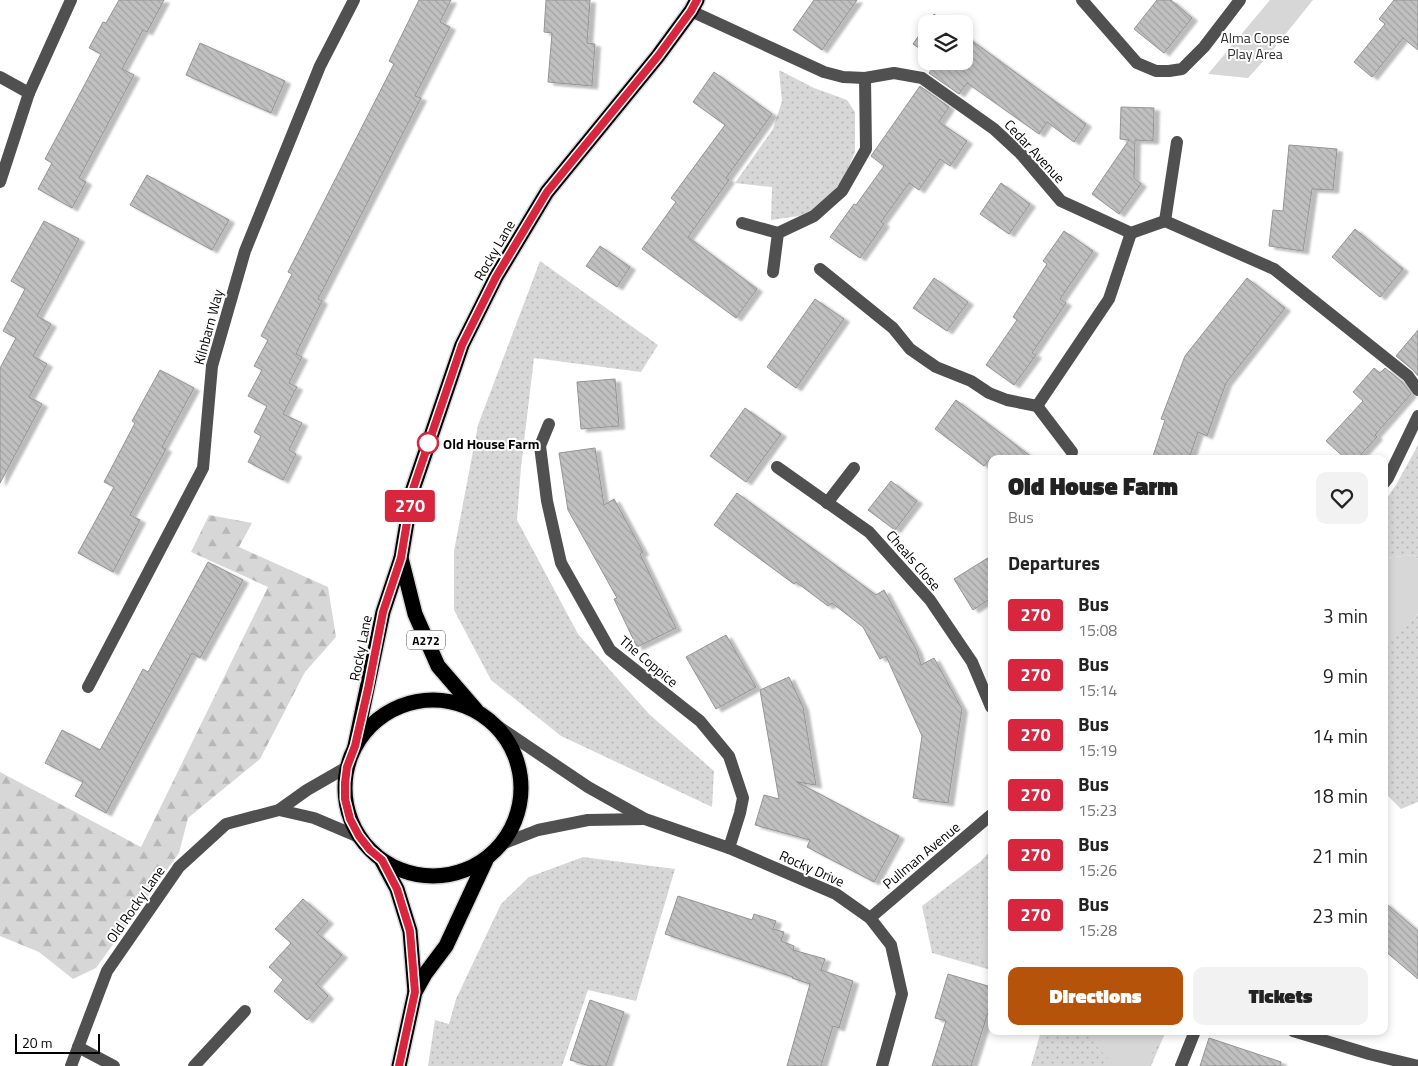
<!DOCTYPE html>
<style>
:root{--surface:#fff;--page:#f2f2f2;--text:#222;--muted:#767676;--accent:#b45309}
body{margin:0;font-family:"Titillium Web",sans-serif;background:var(--page);color:var(--text);height:100vh;display:flex;flex-direction:column;font-size:19px;white-space:nowrap}
*{box-sizing:border-box;margin:0}
p{font-size:16px;color:var(--muted)}
.icon{flex:none;width:28px;height:28px;fill:none;stroke:currentColor;stroke-width:2;stroke-linecap:round;stroke-linejoin:round}
.map{position:relative;flex:1;overflow:hidden}
.details{position:absolute;left:988px;top:455px;width:400px;height:580px;display:flex;flex-direction:column;background:var(--surface);border-radius:10px;box-shadow:0 2px 8px #0003}
.details>*{flex:none}
.badge{padding:0 10px;border-radius:4px;font-size:18px;line-height:32px}
.controls{position:absolute;left:918px;top:15px;display:grid;gap:10px}
.controls a{display:grid;place-items:center;width:55px;height:55px;border-radius:10px;background:var(--surface);box-shadow:0 2px 8px #0003;font-size:25px}
.scale{position:absolute;left:15px;bottom:12px;width:85px;box-sizing:border-box;padding-left:5px;border:2px solid #000;border-top:0;font-size:14px;line-height:18px;white-space:nowrap;color:#000;-webkit-text-stroke:4px #fff;paint-order:stroke}
.map>.badge{position:absolute;translate:-50% -50%;box-shadow:0 0 0 2px #fff}
h2{padding:0 20px;font-size:19px;line-height:45px}
.round{display:grid;place-items:center;flex:none;width:52px;height:52px;border-radius:10px;background:var(--page)}
.overview{display:flex;align-items:center;justify-content:space-between;height:85px;padding:0 20px}
h1{font-size:24px;font-weight:800;line-height:38px}
.cta{display:flex;gap:10px;margin-top:auto;padding:10px 20px}
.cta a{flex:1;height:58px;border-radius:10px;background:var(--accent);color:#fff;font-size:20px;font-weight:800;line-height:58px;text-align:center}
.cta a+a{background:var(--page);color:var(--text)}
ul{padding:0;list-style:none}
li{display:flex;align-items:center;gap:15px;height:60px;padding:0 20px}
li div{flex:1}
li b{display:block;font-size:19px}
li em{font-style:normal}
li .badge{min-width:55px;font-weight:700;text-align:center}
.map>svg:first-child{display:block}
.grass{fill:url(#grass-dots)}
.forest{fill:url(#forest-firs)}
.park{fill:#d7d7d7}
.building{fill:url(#building-back-hatch);stroke:#949494;filter:url(#shadow)}
.lines{fill:none;stroke-linecap:round;stroke-linejoin:round}
.highway-casing{stroke:#dbdbdb;stroke-width:18}
.minor{stroke:#505050;stroke-width:12}
.highway{stroke:#000;stroke-width:15}
.line-casing{stroke:#fff;stroke-width:11}
.line{stroke:#d7263d;stroke-width:8}
.stop-dot{fill:#fff;stroke:#d7263d;stroke-width:2.5}
.labels{text-anchor:middle;dominant-baseline:central;stroke-width:4;stroke-linejoin:round;paint-order:stroke}
.shield{fill:#fff;stroke:#4c4c4c;stroke-width:1}
.shield-label{font-size:12px;font-weight:bold;fill:#000}
.park-label{font-size:14px;fill:#2e2e2e;stroke:#fff}
.street-label{font-size:14px;fill:#000;stroke:#fff}
.stop-label{font-size:14px;font-weight:bold;fill:#000;stroke:#fff;text-anchor:start}
</style>
<div class="map">
<svg width="1418" height="1066" viewBox="0 0 1418 1066">
<defs>
<pattern id="grass-dots" width="8" height="8" patternUnits="userSpaceOnUse" patternTransform="scale(1.25)"><rect width="8" height="8" fill="#d7d7d7"/><path d="M2 2h.1M6 6h.1" fill="none" stroke="#b7b7b7" stroke-width="1.8" stroke-linecap="round"/></pattern>
<pattern id="forest-firs" width="22" height="20" patternUnits="userSpaceOnUse" patternTransform="scale(1.25)"><rect width="22" height="20" fill="#d7d7d7"/><path d="M5 1l3.5 6h-7zM16 11l3.5 6h-7z" fill="#b7b7b7"/></pattern>
<pattern id="building-back-hatch" width="6" height="6" patternUnits="userSpaceOnUse" patternTransform="scale(1.25)"><rect width="6" height="6" fill="#c0c0c0"/><path d="M-1 5l2 2M0 0l6 6M5-1l2 2" fill="none" stroke="#a3a3a3"/></pattern>
<filter id="shadow"><feDropShadow dx="5.5" dy="3" stdDeviation="1" flood-color="#0004"/></filter>
</defs>
<rect width="100%" height="100%" fill="#fff"/>
<g class="grass">
<polygon points="779,70 814,88 847,100 855,112 855,152 844,178 830,196 814,210 799,216 771,220 772,187 735,183 773,129 782,101"/>
<polygon points="540,261 658,345 641,372 534,358 521,467 517,520 578,634 649,714 714,771 712,807 561,736 491,680 454,610 454,551 478,425"/>
<polygon points="1418,445 1418,559 1414,555 1384,558 1384,503 1397,483"/>
<polygon points="1418,614 1418,802 1401,809 1384,792 1384,641 1387,643"/>
<polygon points="991,850 991,970 932,953 922,906 981,861"/>
<polygon points="583,857 675,869 636,1001 588,990 562,1066 428,1066 435,1020 449,1024 456,999 501,904 529,877"/>
<polygon points="1041,1031 1166,1031 1151,1066 1031,1066"/>
</g>
<polygon class="forest" points="209,515 252,523 239,547 328,587 336,637 305,672 260,759 188,818 179,853 96,968 73,979 39,952 0,936 0,772 141,847 268,587 191,552"/>
<g class="park">
<polygon points="1270,0 1313,0 1267,57 1248,78 1208,74"/>
<polygon points="1414,555 1418,559 1418,614 1387,644 1384,641 1384,558"/>
<polygon points="991,933 991,964 979,959 983,939"/>
<polygon points="1084,1031 1157,1031 1160,1036 1148,1063 1140,1066 1114,1066"/>
</g>
<g class="building">
<polygon points="119,0 164,0 147,32 143,30 122,69 134,75 79,178 86,182 72,208 38,189 52,163 45,159 101,54 89,48 103,22 106,23"/>
<polygon points="419,0 451,0 440,22 450,27 415,96 421,98 318,299 322,301 296,354 302,357 289,383 297,387 283,414 302,423 289,450 296,454 283,480 248,462 261,436 254,432 267,406 248,396 262,370 254,366 268,340 261,336 292,274 288,272 394,64 389,61"/>
<polygon points="546,0 590,0 587,43 595,44 592,86 548,82 552,33 544,32"/>
<polygon points="814,0 857,0 822,50 793,30"/>
<polygon points="1157,0 1171,0 1192,18 1164,53 1134,29"/>
<polygon points="1394,0 1418,0 1418,50 1403,38 1372,77 1354,62 1385,24 1379,19"/>
<polygon points="934,14 948,24 927,24"/>
<polygon points="926,25 926,53 913,44"/>
<polygon points="964,35 1086,124 1074,142 1047,122 1039,134 967,83 959,94 929,73 938,61 964,61"/>
<polygon points="200,43 285,81 271,113 186,75"/>
<polygon points="714,72 772,114 726,178 729,180 688,237 757,289 736,318 642,249 676,202 671,198 725,125 693,102"/>
<polygon points="920,86 949,107 939,122 967,141 950,166 940,159 919,190 909,183 881,222 884,224 860,258 830,237 854,204 856,205 884,166 871,156"/>
<polygon points="1121,107 1154,108 1153,141 1135,140 1134,178 1141,184 1119,214 1092,194 1129,140 1120,139"/>
<polygon points="1289,145 1337,149 1333,190 1312,189 1303,251 1269,246 1273,210 1283,211"/>
<polygon points="147,175 229,220 212,250 130,205"/>
<polygon points="1001,183 1030,204 1009,234 980,214"/>
<polygon points="44,221 79,239 37,316 51,324 33,356 47,364 29,397 42,404 0,483 0,368 16,338 3,331 25,289 11,281"/>
<polygon points="1355,229 1403,269 1380,297 1332,257"/>
<polygon points="1064,231 1093,251 1060,299 1066,303 1032,353 1036,355 1014,385 986,365 1017,320 1013,317 1047,264 1043,261"/>
<polygon points="600,246 630,267 617,287 586,266"/>
<polygon points="934,278 968,302 947,331 913,308"/>
<polygon points="1247,278 1285,308 1226,383 1207,436 1198,432 1189,459 1152,459 1165,420 1161,419 1185,356"/>
<polygon points="815,299 844,319 796,388 767,367"/>
<polygon points="1418,330 1418,376 1413,370 1396,356"/>
<polygon points="1374,368 1380,373 1385,368 1402,382 1411,394 1375,435 1377,437 1357,459 1346,459 1326,441 1363,401 1353,392"/>
<polygon points="160,370 194,388 162,447 166,449 130,515 140,520 113,572 78,553 114,487 104,482 135,423 132,421"/>
<polygon points="615,379 619,426 581,429 577,382"/>
<polygon points="956,400 991,426 1034,459 990,459 984,466 935,429"/>
<polygon points="745,408 781,434 746,482 710,456"/>
<polygon points="595,448 604,505 614,499 643,552 640,554 676,628 637,647 614,599 617,598 568,510 559,453"/>
<polygon points="891,481 917,501 895,530 868,510"/>
<polygon points="737,493 876,595 884,590 917,651 921,665 934,658 962,709 948,803 913,798 922,736 886,656 880,659 863,627 832,603 828,606 796,582 794,584 714,525"/>
<polygon points="991,556 991,598 973,610 954,579"/>
<polygon points="208,562 243,580 200,658 192,653 106,813 75,796 83,782 45,763 62,730 100,750 143,669 148,672"/>
<polygon points="726,635 756,687 716,709 686,657"/>
<polygon points="789,677 803,707 816,785 797,782 899,836 874,882 807,847 810,840 755,825 764,795 779,799 760,690"/>
<polygon points="678,896 752,920 754,914 776,921 773,929 784,932 781,941 794,946 793,950 825,959 821,970 853,981 839,1028 833,1026 821,1066 787,1066 810,984 792,978 793,977 665,934"/>
<polygon points="303,899 328,921 317,933 342,955 316,984 328,996 307,1020 274,991 283,980 269,967 291,943 275,929"/>
<polygon points="1384,902 1418,931 1418,979 1384,950"/>
<polygon points="948,974 991,987 991,1003 971,1066 932,1066 946,1021 935,1018"/>
<polygon points="590,1000 624,1012 606,1066 590,1066 570,1060"/>
<polygon points="1209,1038 1281,1062 1280,1066 1200,1066"/>
</g>
<g class="lines">
<defs>
<g id="highway">
<polyline points="401,558 415,614 438,666 476,710"/>
<circle cx="433" cy="788" r="88"/>
<polyline points="355,746 383,612 401,558 412,492 462,345 496,277 547,192 658,56 691,11 697,0"/>
<polyline points="382,861 397,889 410,931 415,992"/>
<polyline points="399,1066 415,992 425,974 446,946 486,860"/>
</g>
</defs>
<use href="#highway" class="highway-casing"/>
<g class="minor">
<polyline points="1082,0 1137,63 1156,71 1169,71 1182,69 1204,47 1240,0"/>
<polyline points="691,11 824,72 843,77 865,78 894,73 922,78 994,129 1020,153 1061,201 1131,233 1165,221 1274,269 1408,376 1418,390"/>
<polyline points="0,77 29,93"/>
<polyline points="0,182 29,93 71,0"/>
<polyline points="1165,221 1177,142"/>
<polyline points="742,223 778,233 814,216 842,191 866,149 865,78"/>
<polyline points="820,269 893,328 910,349 936,367 971,381 989,393 1007,400 1037,406 1072,452"/>
<polyline points="773,272 778,233"/>
<polyline points="1037,406 1109,299 1131,233"/>
<polyline points="549,424 540,446 547,501 561,563 610,650 700,721 729,756 743,798 740,813 729,848"/>
<polyline points="777,467 869,532 930,600 972,662 991,707"/>
<polyline points="1384,483 1388,478 1418,416"/>
<polyline points="827,503 854,468"/>
<polyline points="88,687 203,468 212,366 245,251 320,66 354,0"/>
<polyline points="499,727 588,787 645,819 729,848 836,894 870,918 891,945 902,994 882,1066"/>
<polyline points="279,810 314,818 359,837"/>
<polyline points="502,844 538,830 588,820 645,819"/>
<polyline points="870,918 991,815"/>
<polyline points="1293,1031 1369,1054 1418,1066"/>
<polyline points="78,1047 114,1066"/>
<polyline points="71,1066 107,971 179,867 226,824 279,810 307,790 347,767"/>
<polyline points="194,1066 245,1011"/>
<polyline points="1181,1066 1195,1031"/>
</g>
<use href="#highway" class="highway"/>
</g>
<g class="lines">
<defs>
<polyline id="line" points="399,1066 415,992 410,931 397,889 382,860 370,850 359,836 350,819 345,799 345,783 347,767 355,746 368,689 383,612 401,558 412,492 462,345 496,277 547,192 658,56 691,11 697,0"/>
</defs>
<use href="#line" class="line-casing"/>
<use href="#line" class="line"/>
</g>
<circle class="stop-dot" cx="428" cy="443" r="10"/>
<g class="labels">
<rect class="shield" x="407" y="630.5" width="38" height="19" rx="4"/>
<g class="shield-label">
<text x="426" y="640">A272</text>
</g>
<g class="park-label">
<text x="1255" y="37">Alma Copse<tspan x="1255" dy="16">Play Area</tspan></text>
</g>
<g class="street-label">
<text transform="translate(1035 151) rotate(47)">Cedar Avenue</text>
<text transform="translate(494 250) rotate(-60)">Rocky Lane</text>
<text transform="translate(208 327) rotate(-75)">Kilnbarn Way</text>
<text transform="translate(914 560) rotate(49)">Cheals Close</text>
<text transform="translate(360 648) rotate(-79)">Rocky Lane</text>
<text transform="translate(649 661) rotate(40)">The Coppice</text>
<text transform="translate(921 855) rotate(-40)">Pullman Avenue</text>
<text transform="translate(812 868) rotate(24)">Rocky Drive</text>
<text transform="translate(135 904) rotate(-55)">Old Rocky Lane</text>
</g>
<g class="stop-label">
<text x="443" y="443">Old House Farm</text>
</g>
</g>
</svg>
<div class="controls">
<a><svg class="icon" aria-label="layers" viewBox="0 0 24 24"><path d="M12 4l9 5-9 5-9-5zM3 14l9 5 9-5"/></svg></a>
</div>
<div class="scale">20 m</div>
<b class="badge" style="left:410px;top:506px;background:#d7263d;color:#fff">270</b>
<section class="details">
<div class="overview"><div><h1>Old House Farm</h1><p>Bus</p></div><a class="round"><svg class="icon" aria-label="heart" viewBox="0 0 24 24"><path d="M12 20l-8-8c-3-5 5-10 8-4 3-6 11-1 8 4z"/></svg></a></div>
<h2>Departures</h2>
<ul>
<li><span class="badge" style="background:#d7263d;color:#fff">270</span><div><b>Bus</b><p>15:08</p></div><em>3 min</em></li>
<li><span class="badge" style="background:#d7263d;color:#fff">270</span><div><b>Bus</b><p>15:14</p></div><em>9 min</em></li>
<li><span class="badge" style="background:#d7263d;color:#fff">270</span><div><b>Bus</b><p>15:19</p></div><em>14 min</em></li>
<li><span class="badge" style="background:#d7263d;color:#fff">270</span><div><b>Bus</b><p>15:23</p></div><em>18 min</em></li>
<li><span class="badge" style="background:#d7263d;color:#fff">270</span><div><b>Bus</b><p>15:26</p></div><em>21 min</em></li>
<li><span class="badge" style="background:#d7263d;color:#fff">270</span><div><b>Bus</b><p>15:28</p></div><em>23 min</em></li>
</ul>
<div class="cta"><a>Directions</a><a>Tickets</a></div>
</section>
</div>
